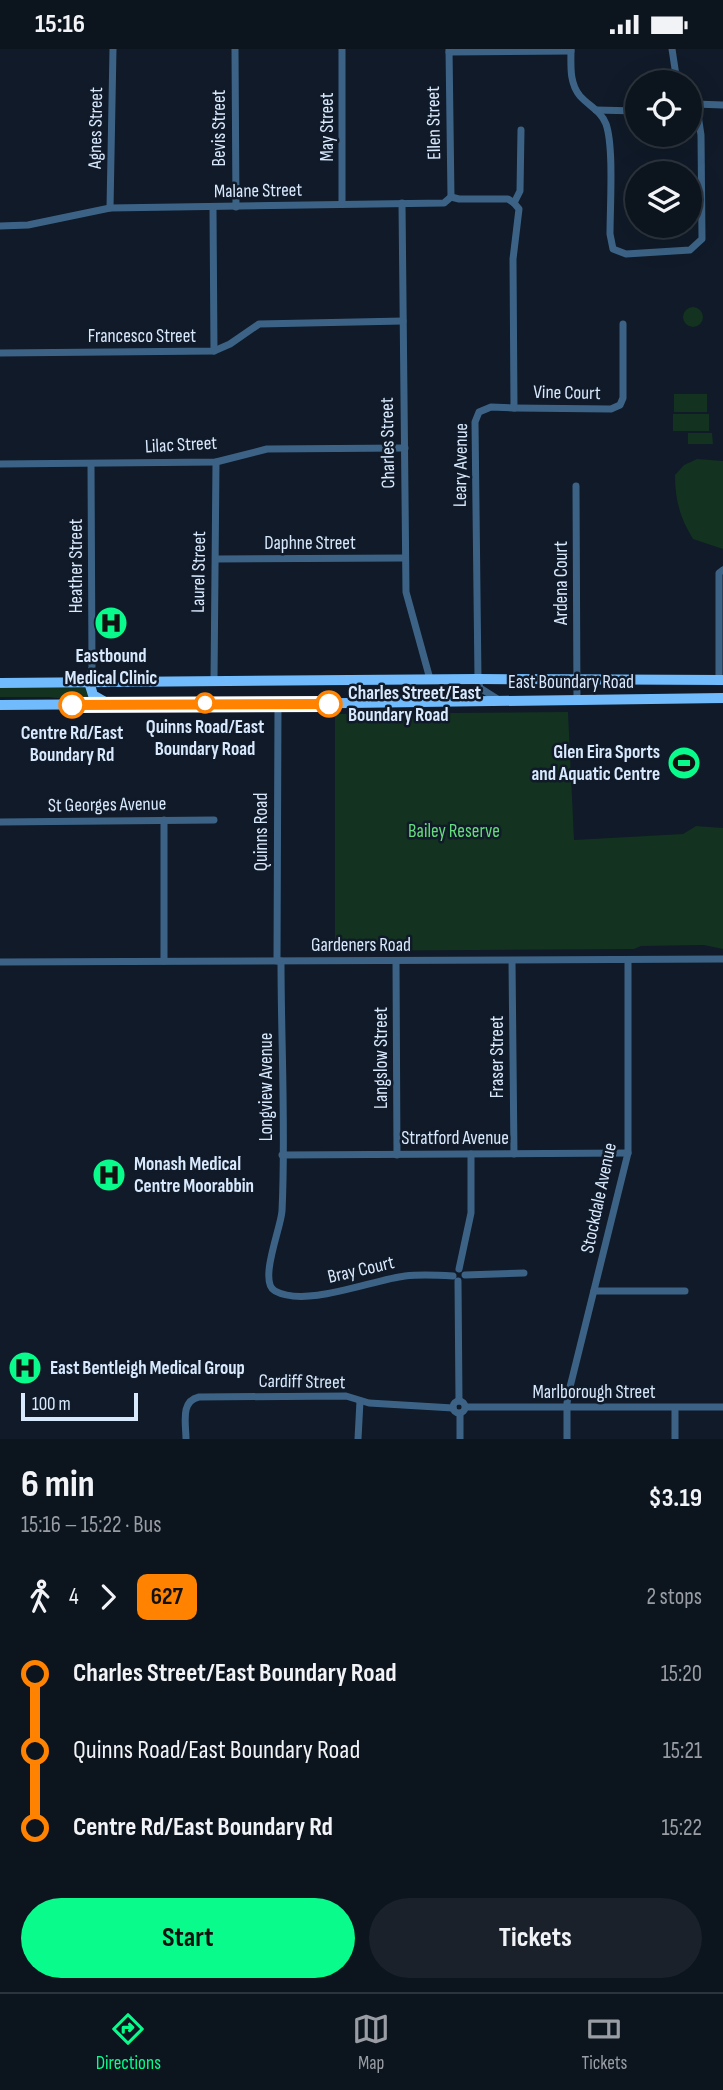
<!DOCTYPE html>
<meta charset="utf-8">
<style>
:root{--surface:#0c141e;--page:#1a212b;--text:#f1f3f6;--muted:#9a9ea4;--line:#2c333c;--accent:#08fb8b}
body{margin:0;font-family:"Sofia Sans Condensed",sans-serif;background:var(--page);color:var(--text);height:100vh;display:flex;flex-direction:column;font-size:26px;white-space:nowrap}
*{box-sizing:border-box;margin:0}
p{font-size:23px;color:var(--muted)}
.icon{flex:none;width:38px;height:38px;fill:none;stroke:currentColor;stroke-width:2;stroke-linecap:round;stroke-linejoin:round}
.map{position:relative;height:1390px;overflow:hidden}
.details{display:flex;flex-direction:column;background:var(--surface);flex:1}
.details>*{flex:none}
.badge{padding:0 14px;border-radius:10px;font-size:24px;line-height:46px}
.fabs{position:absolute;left:625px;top:21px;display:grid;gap:14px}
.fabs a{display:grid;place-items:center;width:77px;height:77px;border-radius:50%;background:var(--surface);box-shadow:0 7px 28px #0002,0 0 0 2px var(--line);font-size:35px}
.scale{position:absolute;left:21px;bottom:18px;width:117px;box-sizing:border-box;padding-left:7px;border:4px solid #d8e9fe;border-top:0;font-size:19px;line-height:24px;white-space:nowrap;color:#d8e9fe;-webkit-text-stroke:5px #101a28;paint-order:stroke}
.map>.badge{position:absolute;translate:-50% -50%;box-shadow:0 0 0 4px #fff}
.legs{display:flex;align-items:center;gap:10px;height:77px;padding:0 21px;font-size:23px}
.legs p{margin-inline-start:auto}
.headline{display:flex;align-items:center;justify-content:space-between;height:119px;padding:0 21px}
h1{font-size:38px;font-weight:700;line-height:52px}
.primary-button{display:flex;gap:14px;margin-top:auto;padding:14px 21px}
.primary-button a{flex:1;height:80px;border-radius:42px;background:var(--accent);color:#111;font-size:28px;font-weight:700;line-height:80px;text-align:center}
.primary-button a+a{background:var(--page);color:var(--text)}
ul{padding:0 21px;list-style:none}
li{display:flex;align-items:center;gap:24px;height:77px;font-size:26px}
li i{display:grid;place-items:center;width:10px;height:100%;margin:0 9px;background:currentColor}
li i::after{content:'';width:18px;height:18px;margin:-9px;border:5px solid;border-radius:50%;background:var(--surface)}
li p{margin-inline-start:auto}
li:first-child i{background:linear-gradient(#0000 50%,currentColor 0)}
li:last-child i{background:linear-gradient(currentColor 50%,#0000 0)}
.status{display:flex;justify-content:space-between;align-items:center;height:49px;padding:0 35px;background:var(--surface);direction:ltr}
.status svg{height:19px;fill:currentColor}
.tab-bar{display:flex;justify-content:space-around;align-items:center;height:98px;border-top:2px solid var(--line);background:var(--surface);font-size:19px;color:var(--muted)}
.tab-bar a{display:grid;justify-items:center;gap:4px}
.tab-bar .active{color:var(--accent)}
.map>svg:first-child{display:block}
.green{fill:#133220}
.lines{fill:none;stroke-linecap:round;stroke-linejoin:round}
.street{stroke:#3c6386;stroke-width:7}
.secondary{stroke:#71bbfc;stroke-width:10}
.line-1-casing{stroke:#fff;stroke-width:16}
.line-1{stroke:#ff8200;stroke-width:10}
.stop-1-dot{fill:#fff;stroke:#ff8200;stroke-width:3.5}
.labels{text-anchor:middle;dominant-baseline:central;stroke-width:5;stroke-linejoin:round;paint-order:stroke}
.street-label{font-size:19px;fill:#d8e9fe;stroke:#101a28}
.poi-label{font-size:19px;font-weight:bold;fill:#d8e9fe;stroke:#101a28;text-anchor:start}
.stop-label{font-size:19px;font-weight:bold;fill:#d8e9fe;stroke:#101a28}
.park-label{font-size:19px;fill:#64de7c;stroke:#101a28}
</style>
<div class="status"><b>15:16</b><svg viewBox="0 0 49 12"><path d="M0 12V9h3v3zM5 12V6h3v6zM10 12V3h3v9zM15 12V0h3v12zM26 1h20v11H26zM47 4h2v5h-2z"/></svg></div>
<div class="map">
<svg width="723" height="1390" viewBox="0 0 723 1390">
<rect width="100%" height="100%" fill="#101a28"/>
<g class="green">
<circle cx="693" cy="268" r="10"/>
<rect x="674" y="345" width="33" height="18"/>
<rect x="673" y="365" width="36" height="17"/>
<polygon points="688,384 712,384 713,395 688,395"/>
<path d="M697,410L723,412V500L693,490C680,469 675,451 675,426L684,416Z"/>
<polygon points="0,638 86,638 91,649 74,651 48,648 0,648"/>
<polygon points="568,663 574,791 683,785 696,777 723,779 723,900 704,896 641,897 634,900 335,902 335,665"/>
</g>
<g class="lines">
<g class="street">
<polyline points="235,0 236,158"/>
<polyline points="342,0 342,155"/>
<polyline points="449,0 451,148"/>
<path d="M571,0C571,16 569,34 580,47C589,57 601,62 606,75C614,98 610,158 610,185L613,200L626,205L690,201L702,190L701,86L698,66"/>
<polyline points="672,0 677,33"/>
<polyline points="449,3 571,2"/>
<polyline points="690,52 695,55 699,65 690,68"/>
<polyline points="695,55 723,56"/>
<polyline points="596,61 637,62"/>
<polyline points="402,154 406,543 430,630"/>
<polyline points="110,159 113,0"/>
<polyline points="213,159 214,302"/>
<polyline points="0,177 28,176 110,159 444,154 451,148 459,150 508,150 514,154"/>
<polyline points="0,304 214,302 230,295 259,275 403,272"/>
<polyline points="514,359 611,360 620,356 623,349 623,275"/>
<polyline points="0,415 216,413 267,400 405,399"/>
<polyline points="576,437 577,651"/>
<polyline points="216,510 405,509"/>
<polyline points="719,631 719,524 723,521"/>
<polyline points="214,632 216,413"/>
<polyline points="89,633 92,618 91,415"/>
<polyline points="499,651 480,639 478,630 475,373 479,363 491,358 514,359 513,210 519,160 514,154 520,142 521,81"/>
<polyline points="164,771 164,912"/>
<polyline points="0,773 214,771"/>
<polyline points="277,912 278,655"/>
<path d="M281,912C281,995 286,1079 282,1162C281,1179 258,1233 275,1242C306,1259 372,1231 405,1227C421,1225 438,1226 453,1227"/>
<polyline points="396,912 397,1106"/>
<polyline points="512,912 514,1105"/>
<polyline points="0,913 723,910"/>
<polyline points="282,1106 628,1104"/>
<polyline points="459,1220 471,1164 471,1105"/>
<polyline points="465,1226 524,1224"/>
<polyline points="458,1232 459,1352"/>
<polyline points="594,1242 685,1242"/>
<circle cx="459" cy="1358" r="6"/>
<polyline points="466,1358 723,1358"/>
<polyline points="675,1359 675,1390"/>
<polyline points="460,1365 460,1390"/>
<path d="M186,1390C186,1375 180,1352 199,1348L346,1347L369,1354L453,1359"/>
<polyline points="358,1390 360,1352"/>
<polyline points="567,1390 567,1354 570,1338 628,1104 628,911"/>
</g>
<g class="secondary">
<polyline points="89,633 93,646 107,654"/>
<polyline points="0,634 478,630 723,631"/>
<polyline points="0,656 241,654 278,655 723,649"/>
</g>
</g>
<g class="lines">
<defs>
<polyline id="line-1" points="72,656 329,655"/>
</defs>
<use href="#line-1" class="line-1-casing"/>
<use href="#line-1" class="line-1"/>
</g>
<defs>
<symbol id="hospital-disc" viewBox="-11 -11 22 22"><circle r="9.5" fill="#08fb8b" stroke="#101a28"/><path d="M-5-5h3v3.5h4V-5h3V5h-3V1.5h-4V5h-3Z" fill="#111"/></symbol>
<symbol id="stadium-disc" viewBox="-11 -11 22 22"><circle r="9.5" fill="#08fb8b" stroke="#101a28"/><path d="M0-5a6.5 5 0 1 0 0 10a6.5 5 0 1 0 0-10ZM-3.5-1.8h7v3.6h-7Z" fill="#111"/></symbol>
</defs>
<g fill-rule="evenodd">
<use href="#hospital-disc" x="92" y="555" width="38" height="38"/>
<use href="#stadium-disc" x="665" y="695" width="38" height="38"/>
<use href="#hospital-disc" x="90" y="1107" width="38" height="38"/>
<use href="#hospital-disc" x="6" y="1300" width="38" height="38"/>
</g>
<g class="stop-1-dot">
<circle cx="205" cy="654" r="9"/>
<circle cx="329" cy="655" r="12"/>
<circle cx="72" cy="656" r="12"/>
</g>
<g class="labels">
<g class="street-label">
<text transform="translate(434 74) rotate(-91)">Ellen Street</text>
<text transform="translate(327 78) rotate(-90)">May Street</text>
<text transform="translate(96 79) rotate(-89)">Agnes Street</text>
<text transform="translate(219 79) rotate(-90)">Bevis Street</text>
<text transform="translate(258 142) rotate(-1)">Malane Street</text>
<text x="142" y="287">Francesco Street</text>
<text transform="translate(567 344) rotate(1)">Vine Court</text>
<text transform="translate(388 394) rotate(-91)">Charles Street</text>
<text transform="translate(181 396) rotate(-3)">Lilac Street</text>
<text transform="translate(461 416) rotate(-89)">Leary Avenue</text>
<text x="310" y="494">Daphne Street</text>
<text transform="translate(76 517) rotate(-90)">Heather Street</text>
<text transform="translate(199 523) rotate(-89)">Laurel Street</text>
<text transform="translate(561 534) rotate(-90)">Ardena Court</text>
<text x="571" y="633">East Boundary Road</text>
<text transform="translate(107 756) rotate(-1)">St Georges Avenue</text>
<text transform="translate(261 783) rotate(-90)">Quinns Road</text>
<text x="361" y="896">Gardeners Road</text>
<text transform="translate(497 1008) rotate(-90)">Fraser Street</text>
<text transform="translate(381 1009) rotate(-90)">Langslow Street</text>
<text transform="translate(266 1038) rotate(-90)">Longview Avenue</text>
<text x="455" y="1089">Stratford Avenue</text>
<text transform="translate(599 1149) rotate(-78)">Stockdale Avenue</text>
<text transform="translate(361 1221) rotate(-13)">Bray Court</text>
<text transform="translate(302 1333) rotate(1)">Cardiff Street</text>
<text x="594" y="1343">Marlborough Street</text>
</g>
<g class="poi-label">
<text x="111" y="607" text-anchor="middle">Eastbound<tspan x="111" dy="22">Medical Clinic</tspan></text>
<text x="660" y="703" text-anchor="end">Glen Eira Sports<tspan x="660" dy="22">and Aquatic Centre</tspan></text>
<text x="134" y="1115">Monash Medical<tspan x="134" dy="22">Centre Moorabbin</tspan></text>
<text x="50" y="1319">East Bentleigh Medical Group</text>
</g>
<g class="stop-label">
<text x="348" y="644" text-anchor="start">Charles Street/East<tspan x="348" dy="22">Boundary Road</tspan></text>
<text x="205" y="678">Quinns Road/East<tspan x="205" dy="22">Boundary Road</tspan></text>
<text x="72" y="684">Centre Rd/East<tspan x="72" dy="22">Boundary Rd</tspan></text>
</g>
<g class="park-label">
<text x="454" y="782">Bailey Reserve</text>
</g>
</g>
</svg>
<div class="fabs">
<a><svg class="icon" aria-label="locate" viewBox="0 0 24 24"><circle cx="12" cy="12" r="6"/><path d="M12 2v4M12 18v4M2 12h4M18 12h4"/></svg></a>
<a><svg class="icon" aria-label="layers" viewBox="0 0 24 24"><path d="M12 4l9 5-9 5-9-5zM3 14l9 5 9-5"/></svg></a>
</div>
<div class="scale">100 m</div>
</div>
<section class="details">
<div class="headline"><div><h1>6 min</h1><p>15:16 – 15:22 · Bus</p></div><b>$3.19</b></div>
<div class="legs"><svg class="icon" aria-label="walk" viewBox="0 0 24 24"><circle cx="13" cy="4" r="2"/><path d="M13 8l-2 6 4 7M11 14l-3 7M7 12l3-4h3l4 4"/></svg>4<svg class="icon" aria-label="forward" viewBox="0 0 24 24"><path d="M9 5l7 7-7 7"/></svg><b class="badge" style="background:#ff8200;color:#111">627</b><p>2 stops</p></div>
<ul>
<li><i style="color:#ff8200"></i><b>Charles Street/East Boundary Road</b><p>15:20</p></li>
<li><i style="color:#ff8200"></i><span>Quinns Road/East Boundary Road</span><p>15:21</p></li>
<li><i style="color:#ff8200"></i><b>Centre Rd/East Boundary Rd</b><p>15:22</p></li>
</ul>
<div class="primary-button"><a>Start</a><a>Tickets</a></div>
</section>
<nav class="tab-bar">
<a class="active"><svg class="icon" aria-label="directions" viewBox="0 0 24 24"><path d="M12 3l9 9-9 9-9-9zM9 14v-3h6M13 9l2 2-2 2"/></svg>Directions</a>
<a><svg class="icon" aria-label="map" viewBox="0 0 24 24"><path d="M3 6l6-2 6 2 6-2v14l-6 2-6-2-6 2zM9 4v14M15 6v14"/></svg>Map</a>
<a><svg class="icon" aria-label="tickets" viewBox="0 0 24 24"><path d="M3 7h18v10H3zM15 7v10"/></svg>Tickets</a>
</nav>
